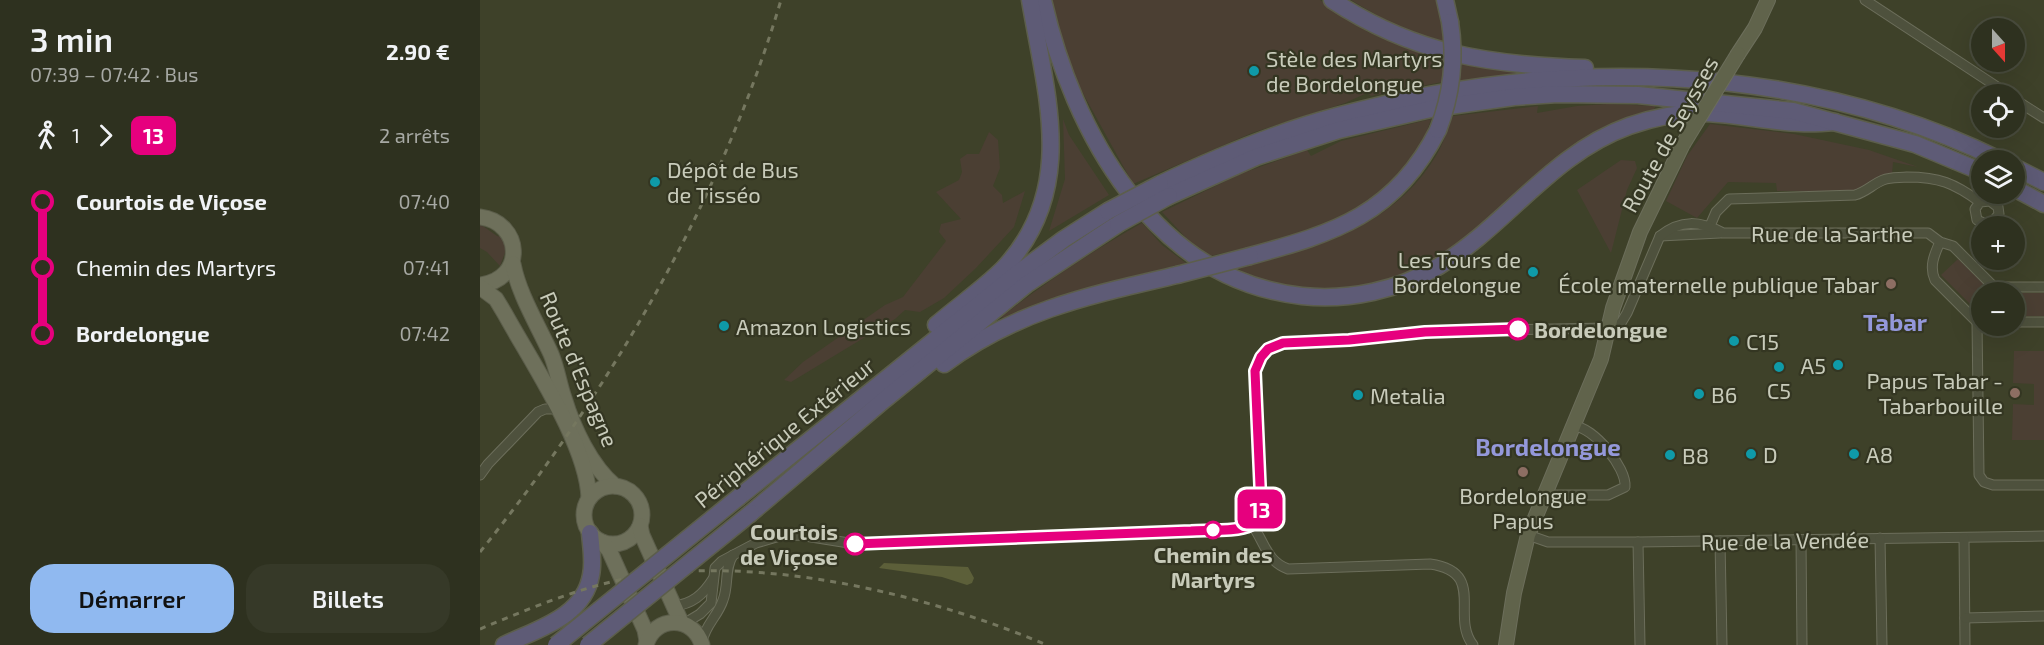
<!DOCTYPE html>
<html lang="fr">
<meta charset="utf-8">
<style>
:root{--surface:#2e311f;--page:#363928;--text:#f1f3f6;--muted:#a7a9a4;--line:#494c3d;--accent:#90b9f0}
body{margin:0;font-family:"Exo 2",sans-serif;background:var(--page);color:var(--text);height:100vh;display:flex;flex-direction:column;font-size:22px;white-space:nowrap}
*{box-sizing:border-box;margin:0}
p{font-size:20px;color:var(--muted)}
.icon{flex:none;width:33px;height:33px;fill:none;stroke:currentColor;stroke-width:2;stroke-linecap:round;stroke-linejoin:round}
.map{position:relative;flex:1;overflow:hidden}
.panel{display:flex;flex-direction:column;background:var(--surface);width:480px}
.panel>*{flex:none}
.badge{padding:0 12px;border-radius:9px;font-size:21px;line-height:39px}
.needle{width:39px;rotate:159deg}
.tools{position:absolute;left:1491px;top:18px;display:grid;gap:12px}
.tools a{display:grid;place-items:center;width:54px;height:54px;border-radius:50%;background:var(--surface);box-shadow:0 6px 24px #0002,0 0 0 2px var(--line);font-size:30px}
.map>.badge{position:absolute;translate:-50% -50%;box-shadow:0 0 0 3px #fff}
.legs{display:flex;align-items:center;gap:9px;height:66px;padding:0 30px;font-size:20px}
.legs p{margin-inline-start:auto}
.headline{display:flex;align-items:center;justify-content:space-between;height:102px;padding:0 30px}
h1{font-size:33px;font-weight:600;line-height:45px}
.action{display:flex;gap:12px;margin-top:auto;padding:12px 30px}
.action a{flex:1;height:69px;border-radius:24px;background:var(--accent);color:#111;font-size:24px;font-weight:600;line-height:69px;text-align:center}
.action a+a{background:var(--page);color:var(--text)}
ul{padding:0 30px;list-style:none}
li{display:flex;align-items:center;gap:21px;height:66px;font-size:22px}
li i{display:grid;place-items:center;width:9px;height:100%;margin:0 8px;background:currentColor}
li i::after{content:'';width:15px;height:15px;margin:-8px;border:4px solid;border-radius:50%;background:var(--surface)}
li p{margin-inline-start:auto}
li:first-child i{background:linear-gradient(#0000 50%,currentColor 0)}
li:last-child i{background:linear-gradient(currentColor 50%,#0000 0)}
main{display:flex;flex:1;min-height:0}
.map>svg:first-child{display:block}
.green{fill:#4b3f33}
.water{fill:#5c5f39}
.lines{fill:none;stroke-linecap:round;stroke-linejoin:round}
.minor-casing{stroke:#6c6e5b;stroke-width:11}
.secondary-casing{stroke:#6c6e5b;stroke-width:16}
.primary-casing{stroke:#5b5d4a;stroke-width:17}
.motorway-casing{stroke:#5c5e4b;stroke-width:19}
.minor{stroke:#4e513d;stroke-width:9}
.secondary{stroke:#60634b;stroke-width:14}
.primary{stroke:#6e705b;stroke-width:15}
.motorway{stroke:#5e5b76;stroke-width:16}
.rail{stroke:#75775f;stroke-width:3;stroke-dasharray:6 6;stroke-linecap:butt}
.secondary-bridge-casing{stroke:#6c6e5b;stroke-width:16;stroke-linecap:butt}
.motorway-bridge-casing{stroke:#5c5e4b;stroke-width:19;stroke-linecap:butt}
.secondary-bridge{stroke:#60634b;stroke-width:14}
.motorway-bridge{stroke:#5e5b76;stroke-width:16}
.line-1-casing{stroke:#fff;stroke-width:14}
.line-1{stroke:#e6007e;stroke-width:9}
.culture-dot{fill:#0f9aa8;stroke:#343622;stroke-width:2}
.education-dot{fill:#8d6e63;stroke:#343622;stroke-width:2}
.stop-1-dot{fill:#fff;stroke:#e6007e;stroke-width:3}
.labels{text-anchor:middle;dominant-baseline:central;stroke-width:4.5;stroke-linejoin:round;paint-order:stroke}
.poi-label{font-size:22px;fill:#c8cbba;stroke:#343622;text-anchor:start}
.street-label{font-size:22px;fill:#c8cbba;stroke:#343622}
.stop-label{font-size:22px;font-weight:bold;fill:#c8cbba;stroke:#343622;text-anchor:start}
.neighbourhood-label{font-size:24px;font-weight:bold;fill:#9498da;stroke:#343622}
</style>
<main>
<section class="panel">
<div class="headline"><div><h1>3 min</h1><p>07:39 – 07:42 · Bus</p></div><b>2.90 €</b></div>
<div class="legs"><svg class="icon" aria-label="walk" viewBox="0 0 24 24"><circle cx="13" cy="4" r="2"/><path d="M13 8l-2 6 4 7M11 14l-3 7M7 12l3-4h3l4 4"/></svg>1<svg class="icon" aria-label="forward" viewBox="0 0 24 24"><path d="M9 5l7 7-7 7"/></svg><b class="badge" style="background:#e6007e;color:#fff">13</b><p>2 arrêts</p></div>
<ul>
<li><i style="color:#e6007e"></i><b>Courtois de Viçose</b><p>07:40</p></li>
<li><i style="color:#e6007e"></i><span>Chemin des Martyrs</span><p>07:41</p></li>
<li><i style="color:#e6007e"></i><b>Bordelongue</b><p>07:42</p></li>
</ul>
<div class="action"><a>Démarrer</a><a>Billets</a></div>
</section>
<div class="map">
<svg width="1564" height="645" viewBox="0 0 1564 645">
<rect width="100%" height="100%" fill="#3e4129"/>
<g class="green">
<polygon points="570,0 840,0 888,32 926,48 965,59 962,82 891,96 887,93 865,103 772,133 653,184 600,88 582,43"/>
<path d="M871,0H958L965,42C942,43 891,12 871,0Z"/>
<polygon points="982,63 1035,72 1034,74 980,81"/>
<path d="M1128,104L1176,106L1173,111C1122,144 1071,178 1020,211C1000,224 982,241 962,255C916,286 858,295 804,285C788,282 770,281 758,268C835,248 914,228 957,154C964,142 968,128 973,116L1058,106L1057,113L1097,106Z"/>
<polygon points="583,119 589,135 629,195 569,231 585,179"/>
<path d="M951,119C948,128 946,137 942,145C936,159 925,171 914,181C863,229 795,241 730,256L707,239L682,212L760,174L827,150L831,156L861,141Z"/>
<polygon points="1230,124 1314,134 1389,150 1438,167 1413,162 1412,175 1397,177 1375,191 1297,191 1296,183 1248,182 1217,218 1186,201 1207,156"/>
<polygon points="509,132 518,140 520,168 513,186 522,195 523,203 545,191 534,227 496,268 464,298 440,312 425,310 415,319 311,382 304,380 323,362 405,305 423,297 466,241 459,232 461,224 481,219 456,192 479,180 482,172 480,159 487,154 499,154"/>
<polygon points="1141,160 1155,161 1157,168 1147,190 1131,253 1097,190"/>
<path d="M662,223L682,245L706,263C644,279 583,293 524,318L521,317C566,282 612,251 662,223Z"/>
<polygon points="0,224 17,236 23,237 26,250 20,266 7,252 0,248"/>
<polygon points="1478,259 1512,292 1502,292 1501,315 1461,275"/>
<rect x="1535" y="293" width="29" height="23"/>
<polygon points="1534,351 1564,351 1564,440 1532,440 1533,404 1554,405 1554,384 1533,383"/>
</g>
<polygon class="water" points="404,563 488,567 494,578 492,583 487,585 462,577 399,568"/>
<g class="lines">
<defs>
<g id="minor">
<polyline points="1385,0 1528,94"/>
<polyline points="1534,99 1564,118"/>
<path d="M1230,226L1236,212L1249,199L1375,195C1386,192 1393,184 1403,180C1411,177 1419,178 1427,177C1459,177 1474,183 1500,202L1495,209L1497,220L1506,224L1512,223L1519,214L1518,207L1510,201L1500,202"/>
<polyline points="1180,236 1240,233"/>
<path d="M1460,242C1454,255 1449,267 1455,280L1497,322H1502"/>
<polyline points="1497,322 1499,475 1504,482 1513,485 1564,485"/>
<polyline points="1534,322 1564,322"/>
<polyline points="0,475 8,464 58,412 65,409 78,409"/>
<path d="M1065,493L1071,495H1128L1145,487C1147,468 1113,426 1093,426"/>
<path d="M772,525L778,518L781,508L775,371L781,357L788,349L803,343L869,340L954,331L1129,328L1141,323L1147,313L1180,236C1201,219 1220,221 1243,233H1448L1460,242L1473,246L1514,287H1564"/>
<path d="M772,525C785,542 786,561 808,569L950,564C1007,572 970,616 993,645"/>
<polyline points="1048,535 1068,542 1158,542 1564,536"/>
<polyline points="1400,538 1402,645"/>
<polyline points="1484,538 1485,645"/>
<polyline points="1321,540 1322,645"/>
<polyline points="1240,541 1242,645"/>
<polyline points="1158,542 1160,645"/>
<path d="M194,606C212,604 223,595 233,579"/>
<polyline points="1485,618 1564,616"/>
<polyline points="205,623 220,614 231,603 235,568 242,561 276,543 300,536 319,535 375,544 411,544 711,531 761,528 772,525"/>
<path d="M222,642C225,625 238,616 243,600C249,585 244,569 253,555"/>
</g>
<g id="secondary">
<polyline points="1258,54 1275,28 1288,0"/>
<polyline points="1026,645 1034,593 1048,535 1121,359 1133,308 1160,232 1203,144"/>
</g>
<g id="primary">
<path d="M0,217C42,222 47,279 0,285"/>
<path d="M33,264C39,295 58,325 71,354C77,368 79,384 84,398C93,428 111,466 135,486"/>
<path d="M0,287L16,299L25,314C52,363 107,444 109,498"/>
<circle cx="133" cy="515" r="29"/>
<polyline points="160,526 162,535 201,622"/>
<polyline points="122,542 129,550 165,630 167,641"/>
<path d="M166,645C174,615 214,615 222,645"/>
</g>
<g id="motorway">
<path d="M563,0C593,132 674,280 822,296C869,301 919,290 959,266C1028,224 1071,154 1149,126C1178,116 1209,111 1239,114C1266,116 1293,122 1320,123C1332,124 1344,123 1355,122"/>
<path d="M852,0C934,54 1009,65 1105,68"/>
<polyline points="965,0 970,22"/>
<polyline points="1534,167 1564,182"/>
<path d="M680,184C737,157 796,132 857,116C1074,57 1316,60 1520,160"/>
<polyline points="1534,188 1564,204"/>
<polyline points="689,196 776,157 859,130 955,108 1034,97 1078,94 1158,95 1313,111 1435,144 1502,172"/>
<path d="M770,256C855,233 916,214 958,130"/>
<path d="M456,325C478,306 503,289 523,269C598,190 566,95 550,0"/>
<path d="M464,364C537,310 611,295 697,275"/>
<polyline points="259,497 538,273 584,239 628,211"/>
<polyline points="271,513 404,400 547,284 638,224"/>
<path d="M24,645C57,629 104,617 111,575C114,562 111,546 110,533"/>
</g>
</defs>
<use href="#minor" class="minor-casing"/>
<use href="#secondary" class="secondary-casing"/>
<use href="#primary" class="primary-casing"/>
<use href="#motorway" class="motorway-casing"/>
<use href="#minor" class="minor"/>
<use href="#secondary" class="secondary"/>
<use href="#primary" class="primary"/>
<use href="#motorway" class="motorway"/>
<g class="rail">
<path d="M0,552C131,389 241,202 301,0"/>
<path d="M0,629C58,605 119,579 182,573C307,561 453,597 567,645"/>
</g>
<defs>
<polyline id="secondary-bridge" points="1203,144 1258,54"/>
<g id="motorway-bridge">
<path d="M958,130C972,94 976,60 970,22"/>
<polyline points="628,211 680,184"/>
<polyline points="638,224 689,196"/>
<polyline points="697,275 770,256"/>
<polyline points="76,645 259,497"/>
<polyline points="108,645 271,513"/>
</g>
</defs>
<use href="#secondary-bridge" class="secondary-bridge-casing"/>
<use href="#motorway-bridge" class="motorway-bridge-casing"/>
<use href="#secondary-bridge" class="secondary-bridge"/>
<use href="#motorway-bridge" class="motorway-bridge"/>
</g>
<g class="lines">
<defs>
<path id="line-1" d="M375,544L711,531C727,530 758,532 771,525C777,521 779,515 781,508L775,371L781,357L788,349L803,343L869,340L945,332L1038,329"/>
</defs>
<use href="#line-1" class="line-1-casing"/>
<use href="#line-1" class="line-1"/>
</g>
<g class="culture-dot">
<circle cx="774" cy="71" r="6"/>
<circle cx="175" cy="182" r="6"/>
<circle cx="1053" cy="272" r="6"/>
<circle cx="244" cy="326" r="6"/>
<circle cx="1254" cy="341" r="6"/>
<circle cx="1358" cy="365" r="6"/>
<circle cx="1299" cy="367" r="6"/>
<circle cx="1219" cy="394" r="6"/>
<circle cx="878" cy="395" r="6"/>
<circle cx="1271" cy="454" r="6"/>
<circle cx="1374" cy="454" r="6"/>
<circle cx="1190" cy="455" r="6"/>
</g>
<g class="education-dot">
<circle cx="1411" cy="284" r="6"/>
<circle cx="1535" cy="393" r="6"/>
<circle cx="1043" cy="472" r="6"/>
</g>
<g class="stop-1-dot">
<circle cx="1038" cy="329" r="10"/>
<circle cx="733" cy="530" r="8"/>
<circle cx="375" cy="544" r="10"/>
</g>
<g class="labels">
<g class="poi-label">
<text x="786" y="58">Stèle des Martyrs<tspan x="786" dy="25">de Bordelongue</tspan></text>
<text x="187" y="169">Dépôt de Bus<tspan x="187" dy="25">de Tisséo</tspan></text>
<text x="1041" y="259" text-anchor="end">Les Tours de<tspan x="1041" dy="25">Bordelongue</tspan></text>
<text x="1399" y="284" text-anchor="end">École maternelle publique Tabar</text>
<text x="256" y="326">Amazon Logistics</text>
<text x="1266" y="341">C15</text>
<text x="1346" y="365" text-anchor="end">A5</text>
<text x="1523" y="380" text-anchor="end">Papus Tabar -<tspan x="1523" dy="25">Tabarbouille</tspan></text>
<text x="1299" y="390" text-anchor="middle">C5</text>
<text x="1231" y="394">B6</text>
<text x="890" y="395">Metalia</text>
<text x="1283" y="454">D</text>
<text x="1386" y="454">A8</text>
<text x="1202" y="455">B8</text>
<text x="1043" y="495" text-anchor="middle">Bordelongue<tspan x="1043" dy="25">Papus</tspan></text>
</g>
<g class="street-label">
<text transform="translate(1189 134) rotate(-61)">Route de Seysses</text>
<text x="1352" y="233">Rue de la Sarthe</text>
<text transform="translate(100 369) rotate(67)">Route d'Espagne</text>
<text transform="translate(304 432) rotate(-39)">Périphérique Extérieur</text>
<text transform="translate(1305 540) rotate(-1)">Rue de la Vendée</text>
</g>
<g class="stop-label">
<text x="1054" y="329">Bordelongue</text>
<text x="358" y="531" text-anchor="end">Courtois<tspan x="358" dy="25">de Viçose</tspan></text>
<text x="733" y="554" text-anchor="middle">Chemin des<tspan x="733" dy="25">Martyrs</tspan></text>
</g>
<g class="neighbourhood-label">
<text x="1415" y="321">Tabar</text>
<text x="1068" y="446">Bordelongue</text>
</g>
</g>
</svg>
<div class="tools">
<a><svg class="needle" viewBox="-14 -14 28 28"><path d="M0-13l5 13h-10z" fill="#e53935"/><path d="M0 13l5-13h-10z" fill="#a7a9a4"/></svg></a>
<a><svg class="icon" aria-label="locate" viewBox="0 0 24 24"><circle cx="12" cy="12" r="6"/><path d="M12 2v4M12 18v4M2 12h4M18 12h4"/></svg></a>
<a><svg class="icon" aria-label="layers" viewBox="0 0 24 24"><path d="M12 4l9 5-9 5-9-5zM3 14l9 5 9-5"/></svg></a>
<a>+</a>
<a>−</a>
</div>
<b class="badge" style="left:780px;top:509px;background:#e6007e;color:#fff">13</b>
</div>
</main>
